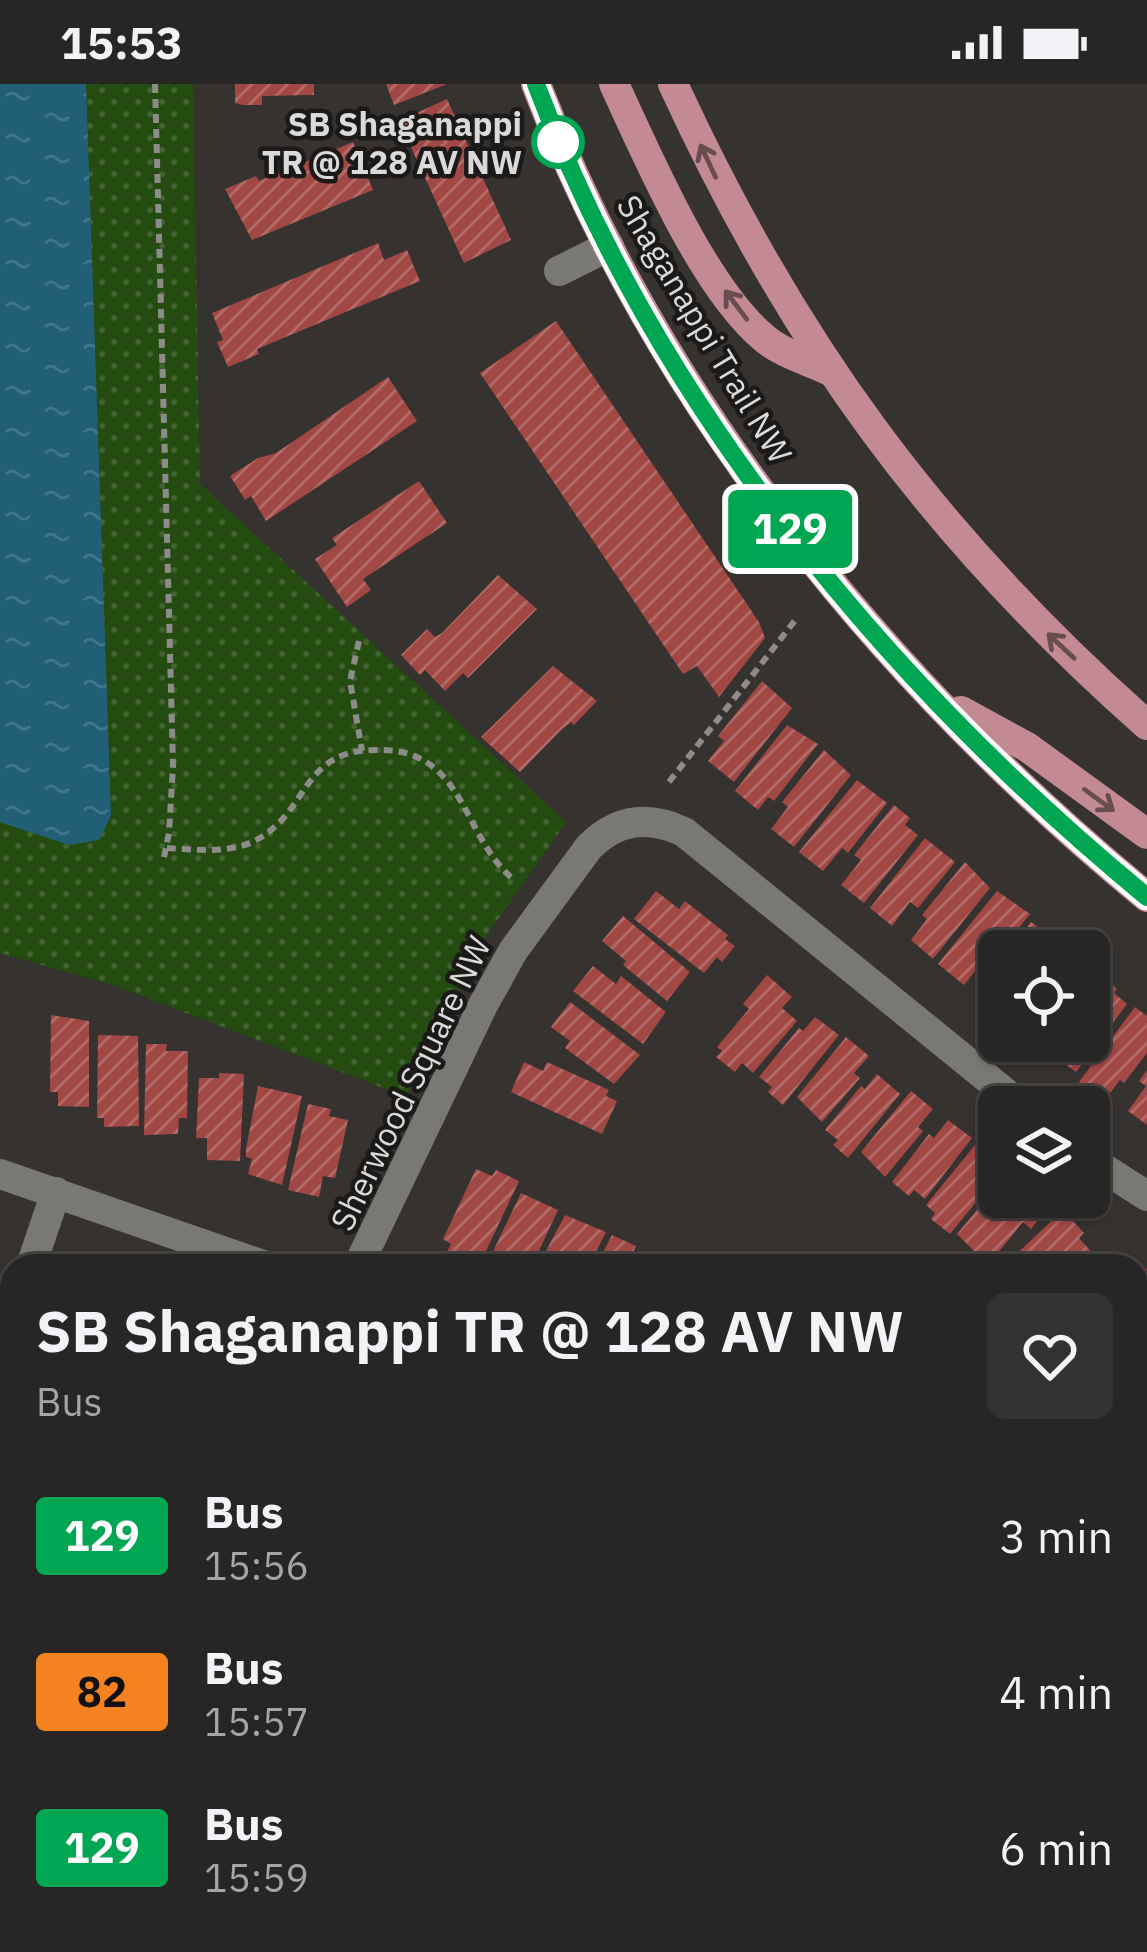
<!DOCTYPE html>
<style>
:root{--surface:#282624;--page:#343231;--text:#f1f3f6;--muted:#a5a5a6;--line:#444341}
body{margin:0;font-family:"IBM Plex Sans",sans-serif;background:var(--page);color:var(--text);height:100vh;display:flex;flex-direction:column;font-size:45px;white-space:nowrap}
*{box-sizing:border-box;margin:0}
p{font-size:39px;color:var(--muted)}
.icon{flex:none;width:66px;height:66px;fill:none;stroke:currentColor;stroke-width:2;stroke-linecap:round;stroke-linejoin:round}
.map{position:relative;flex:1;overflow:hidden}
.side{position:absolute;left:0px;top:1170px;width:1149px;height:699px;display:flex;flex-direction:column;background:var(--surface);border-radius:36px 36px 0 0;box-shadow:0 3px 9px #0004,0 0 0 3px var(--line)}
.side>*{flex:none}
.badge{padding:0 24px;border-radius:9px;font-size:42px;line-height:78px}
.controls{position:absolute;left:978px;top:846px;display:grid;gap:24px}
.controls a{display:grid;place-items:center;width:132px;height:132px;border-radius:18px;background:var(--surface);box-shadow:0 3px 9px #0004,0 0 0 3px var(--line);font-size:60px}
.map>.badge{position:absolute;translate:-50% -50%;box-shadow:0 0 0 6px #fff}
.round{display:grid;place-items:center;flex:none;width:126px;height:126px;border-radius:18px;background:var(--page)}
.overview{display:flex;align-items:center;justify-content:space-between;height:204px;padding:0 36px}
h1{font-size:57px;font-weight:700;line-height:90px}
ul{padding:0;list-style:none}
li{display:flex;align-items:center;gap:36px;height:156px;padding:0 36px}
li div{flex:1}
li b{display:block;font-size:45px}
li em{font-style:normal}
li .badge{min-width:132px;font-weight:700;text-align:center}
.status{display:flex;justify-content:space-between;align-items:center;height:84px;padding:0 60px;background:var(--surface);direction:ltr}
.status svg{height:33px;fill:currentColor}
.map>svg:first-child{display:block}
.grass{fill:url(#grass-dots)}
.water{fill:url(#water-ripples)}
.building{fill:url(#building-hatch)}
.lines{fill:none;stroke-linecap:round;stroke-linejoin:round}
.path{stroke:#8e8c8a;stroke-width:6;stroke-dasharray:9 6;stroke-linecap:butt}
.minor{stroke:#7a7875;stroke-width:30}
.major{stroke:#c38a93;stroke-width:30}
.oneway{stroke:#674c50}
.line-casing{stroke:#fff;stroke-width:27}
.line{stroke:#00a651;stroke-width:18}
.stop-dot{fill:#fff;stroke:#00a651;stroke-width:6}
.labels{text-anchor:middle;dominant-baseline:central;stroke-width:9;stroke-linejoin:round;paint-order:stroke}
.stop-label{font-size:33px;font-weight:bold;fill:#dcdad9;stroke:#1b1a19;text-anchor:end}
.street-label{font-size:33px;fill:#dcdad9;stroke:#1b1a19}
</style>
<div class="status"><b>15:53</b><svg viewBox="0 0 49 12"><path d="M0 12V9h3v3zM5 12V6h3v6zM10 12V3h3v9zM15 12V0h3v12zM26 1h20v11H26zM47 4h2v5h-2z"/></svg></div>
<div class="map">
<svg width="1147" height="1868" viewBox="0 0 1147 1868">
<defs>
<pattern id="grass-dots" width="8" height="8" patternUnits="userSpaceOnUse" patternTransform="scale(3)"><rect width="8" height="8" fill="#244b10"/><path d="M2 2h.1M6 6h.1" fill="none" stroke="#436432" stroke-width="1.8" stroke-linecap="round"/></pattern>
<pattern id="water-ripples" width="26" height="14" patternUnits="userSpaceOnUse" patternTransform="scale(3)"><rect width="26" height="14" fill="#215f77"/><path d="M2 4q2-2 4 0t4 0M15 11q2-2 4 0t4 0" fill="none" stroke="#41758a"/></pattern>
<pattern id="building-hatch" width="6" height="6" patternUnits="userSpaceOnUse" patternTransform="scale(3)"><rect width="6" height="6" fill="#a24844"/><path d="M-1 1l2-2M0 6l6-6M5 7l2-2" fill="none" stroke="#b26a67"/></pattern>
</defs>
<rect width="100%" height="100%" fill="#353230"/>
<g class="grass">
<polygon points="0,0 193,0 200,400 566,738 474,870 407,1013 113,901 0,869"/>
<polygon points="1137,1481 1147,1494 1147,1868 1009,1868 1009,1857 1137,1857"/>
</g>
<polygon class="water" points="0,0 86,0 111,732 99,756 69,761 0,738"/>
<g class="building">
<polygon points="235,0 314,0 314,11 262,12 262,21 243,21 235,19"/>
<polygon points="386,0 447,0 394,21"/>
<polygon points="447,15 511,156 464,179 399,37"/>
<polygon points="353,58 373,106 252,156 225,105 256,92 259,97"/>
<polygon points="378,159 384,176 407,166 420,197 257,265 259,270 228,283 217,258 223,256 212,229"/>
<polygon points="556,237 759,538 765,554 719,613 697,582 683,590 480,289"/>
<polygon points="388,293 417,337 266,437 251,412 245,416 230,392 258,374 276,369"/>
<polygon points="419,397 447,439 363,495 371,506 347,523 315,475 337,461 332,454"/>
<polygon points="498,491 537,525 468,594 463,589 445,607 425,586 420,591 401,571 427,545 435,553 442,549"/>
<polygon points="553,582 597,617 574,641 571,638 561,646 520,688 481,653"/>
<polygon points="762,597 792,624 734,698 708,677 724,657 718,652"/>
<polygon points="787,641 818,660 774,717 768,713 758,726 735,707"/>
<polygon points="824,666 851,691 794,763 771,745 788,723 782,718"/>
<polygon points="857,696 887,719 848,769 842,764 823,787 799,768"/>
<polygon points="894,721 910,734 905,741 918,751 864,819 841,801 861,776 854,771"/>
<polygon points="925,754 955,778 918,824 910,818 892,842 870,824"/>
<polygon points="965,778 990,804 933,875 911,856 927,835 922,831"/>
<polygon points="656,807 679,825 685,817 728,851 725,855 735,862 722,878 717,873 704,889 634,835"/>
<polygon points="997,807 1030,830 985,886 980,881 964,901 938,880"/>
<polygon points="623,832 690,888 667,917 623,881 626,877 602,857"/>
<polygon points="1031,838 1060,861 1055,867 1008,867"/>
<polygon points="593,882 616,900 621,892 666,928 643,960 573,907"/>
<polygon points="767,891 792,913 782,924 797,937 753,989 742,979 735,988 716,973 722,967 717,963 749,925 743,920"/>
<polygon points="999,892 999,928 981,914"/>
<polygon points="1102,893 1117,905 1114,909 1127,920 1076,988 1053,971 1063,957 1089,957 1089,910"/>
<polygon points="570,918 640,971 614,1000 565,964 570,957 551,943"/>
<polygon points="1135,923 1147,932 1147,969 1124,999 1120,996 1104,1017 1079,998"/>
<polygon points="51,931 89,937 89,1023 58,1022 58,1008 50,1008"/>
<polygon points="815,933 839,951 783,1021 768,1008 772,1003 759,993 799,944 803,947"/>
<polygon points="98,951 138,952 139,1042 104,1043 104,1034 97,1034"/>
<polygon points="846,953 869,972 854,989 860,994 822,1038 797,1013"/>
<polygon points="146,960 167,960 166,967 188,967 187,1034 179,1034 178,1050 144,1051"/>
<polygon points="524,978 543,987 547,978 609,1006 606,1012 617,1017 602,1050 511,1008"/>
<polygon points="1147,986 1147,1041 1128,1027 1146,1002 1139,997"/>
<polygon points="219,989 244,990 240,1077 207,1076 207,1054 196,1054 199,994 219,994"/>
<polygon points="877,990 900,1010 848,1074 833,1061 838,1056 825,1046 861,1002 865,1005"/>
<polygon points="258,1002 302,1012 282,1101 248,1090 252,1075 246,1073 246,1065"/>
<polygon points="911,1007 933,1025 918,1043 923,1047 885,1093 861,1068"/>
<polygon points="308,1020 331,1025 329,1032 348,1036 335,1094 323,1092 319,1113 288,1106"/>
<polygon points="948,1036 972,1054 925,1115 914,1106 909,1112 892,1098 929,1050 934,1054"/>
<polygon points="975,1061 999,1080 986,1096 991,1100 950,1150 931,1135 935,1129 926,1121"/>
<polygon points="476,1085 492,1092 496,1086 519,1097 479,1182 468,1182 445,1172 451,1160 443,1155"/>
<polygon points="992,1108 998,1113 1050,1113 1054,1116 1031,1145 1023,1138 988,1181 957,1150"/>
<polygon points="521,1109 558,1126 532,1182 486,1182"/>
<polygon points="1063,1126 1084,1149 1079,1154 1094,1171 1088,1176 1079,1182 1004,1182"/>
<polygon points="565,1131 606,1148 589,1182 538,1182"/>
<polygon points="612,1151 636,1162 631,1173 641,1178 639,1182 596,1182"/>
<polygon points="1147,1184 1147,1229 1137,1219 1137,1195"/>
<polygon points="1137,1227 1147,1239 1147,1297 1137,1285"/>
<polygon points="1147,1455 1147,1490 1137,1471 1137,1463"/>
<polygon points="73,1857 158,1857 158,1863 152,1863 152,1868 73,1868"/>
</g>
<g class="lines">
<g class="path">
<polyline points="155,0 173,682 169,749 163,778"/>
<polyline points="359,557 350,597 362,667"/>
<polyline points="669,698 797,534"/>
<path d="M167,764C196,766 232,770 258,755C311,725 301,664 380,666C400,666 416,670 432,682C468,710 475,763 513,795"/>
<polyline points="1137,1584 1147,1589"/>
<polyline points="1043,1868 1045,1857"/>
</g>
<g class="minor">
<polyline points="559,187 609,162"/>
<polyline points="1089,1075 1147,1112"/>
<polyline points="0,1090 266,1182"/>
<polyline points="31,1182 56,1108"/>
<path d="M358,1182L483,921L513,867L589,763C617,735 648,731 684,748L1023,1023"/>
<polyline points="0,1343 12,1257"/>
<polyline points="1137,1385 1147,1378"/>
<polyline points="969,1857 970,1868"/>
</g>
<g class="major">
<path d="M536,0C657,319 886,598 1147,813"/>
<path d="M614,0C648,73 703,203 764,254C781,269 809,277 830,287"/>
<path d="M673,0C792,259 933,452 1147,641"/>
<polyline points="961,627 1027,663 1147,750"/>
</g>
</g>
<defs><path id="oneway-shaft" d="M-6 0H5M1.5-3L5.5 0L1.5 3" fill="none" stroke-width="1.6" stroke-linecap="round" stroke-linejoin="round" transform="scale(3)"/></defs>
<g class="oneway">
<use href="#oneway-shaft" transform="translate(708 77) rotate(-115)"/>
<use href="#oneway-shaft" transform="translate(736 221) rotate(-127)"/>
<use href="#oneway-shaft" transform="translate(1061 562) rotate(-137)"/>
<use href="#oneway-shaft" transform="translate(1099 716) rotate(36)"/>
</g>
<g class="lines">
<defs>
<path id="line" d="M536,0C655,319 886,598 1147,813"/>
</defs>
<use href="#line" class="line-casing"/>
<use href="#line" class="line"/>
</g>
<circle class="stop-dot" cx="558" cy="58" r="24"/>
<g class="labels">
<g class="stop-label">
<text x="522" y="39">SB Shaganappi<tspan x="522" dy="38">TR @ 128 AV NW</tspan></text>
</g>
<g class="street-label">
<text transform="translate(705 245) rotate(59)">Shaganappi Trail NW</text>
<text transform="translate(410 999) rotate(-64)">Sherwood Square NW</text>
</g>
</g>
</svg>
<div class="controls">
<a><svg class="icon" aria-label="locate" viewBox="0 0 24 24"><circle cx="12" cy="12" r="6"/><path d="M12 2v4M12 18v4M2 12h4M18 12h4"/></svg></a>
<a><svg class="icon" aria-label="layers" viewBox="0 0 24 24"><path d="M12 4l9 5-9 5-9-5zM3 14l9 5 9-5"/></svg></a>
</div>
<b class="badge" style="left:790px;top:445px;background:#00a651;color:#fff">129</b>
<section class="side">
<div class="overview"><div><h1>SB Shaganappi TR @ 128 AV NW</h1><p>Bus</p></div><a class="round"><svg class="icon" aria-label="heart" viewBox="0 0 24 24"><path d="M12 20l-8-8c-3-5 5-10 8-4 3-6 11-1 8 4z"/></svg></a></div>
<ul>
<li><span class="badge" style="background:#00a651;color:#fff">129</span><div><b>Bus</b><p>15:56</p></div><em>3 min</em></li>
<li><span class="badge" style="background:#f58220;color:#111">82</span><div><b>Bus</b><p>15:57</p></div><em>4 min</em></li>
<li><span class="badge" style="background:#00a651;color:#fff">129</span><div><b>Bus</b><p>15:59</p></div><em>6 min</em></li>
</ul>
</section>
</div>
